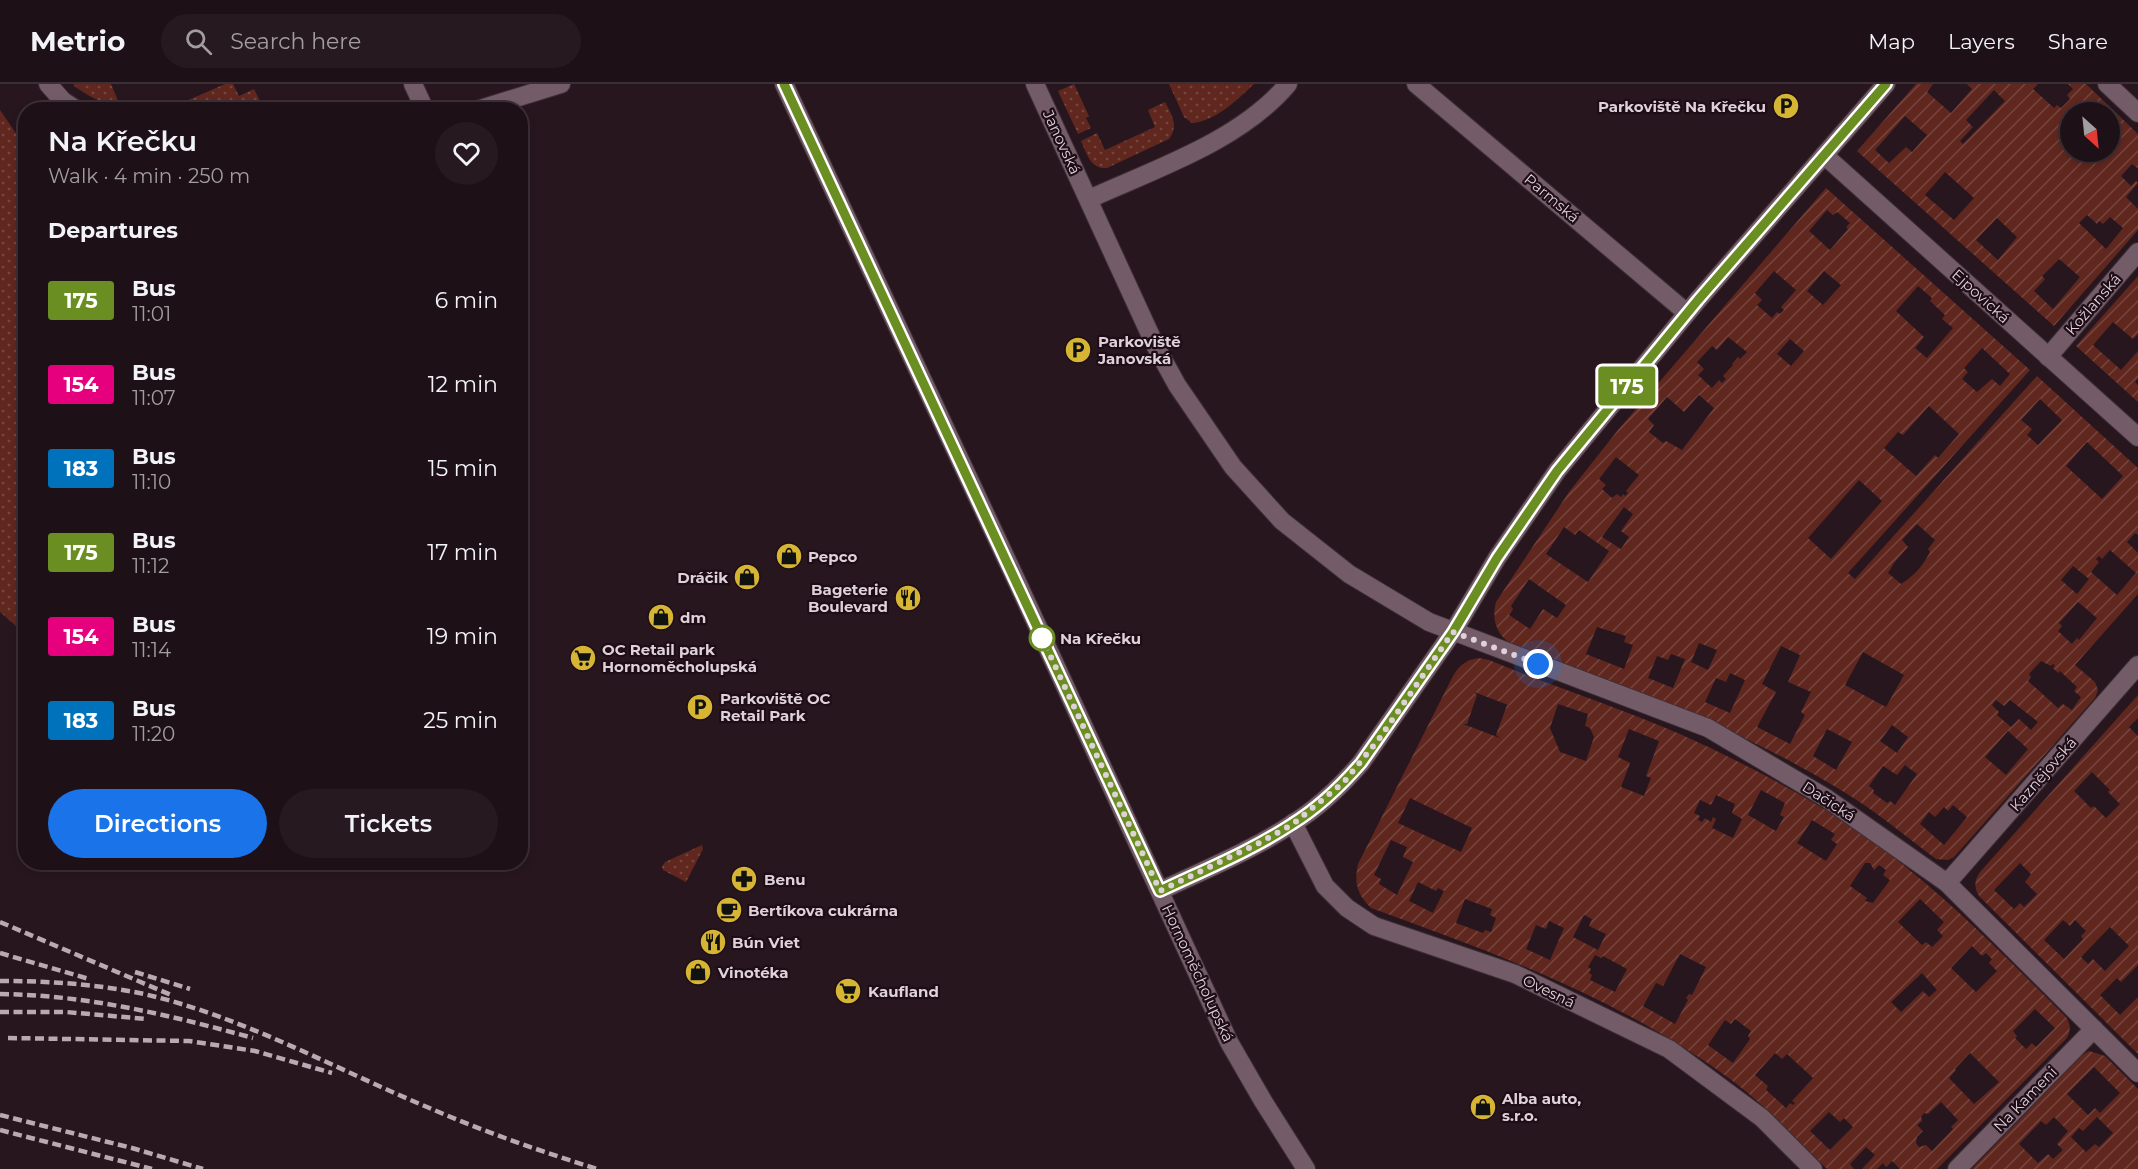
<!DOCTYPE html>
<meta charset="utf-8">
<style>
:root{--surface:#1e1017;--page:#261920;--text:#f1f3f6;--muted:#a19da1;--line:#3c3036;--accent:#1a73e8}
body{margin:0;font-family:Montserrat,sans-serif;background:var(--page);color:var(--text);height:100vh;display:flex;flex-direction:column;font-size:22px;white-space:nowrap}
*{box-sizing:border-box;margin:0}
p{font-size:20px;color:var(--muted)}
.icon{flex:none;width:33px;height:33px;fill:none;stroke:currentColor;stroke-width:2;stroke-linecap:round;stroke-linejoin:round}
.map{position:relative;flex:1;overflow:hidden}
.sheet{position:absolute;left:18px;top:18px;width:510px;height:768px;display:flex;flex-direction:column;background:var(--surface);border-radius:24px;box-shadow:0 3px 9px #0003,0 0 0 2px var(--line)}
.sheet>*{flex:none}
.badge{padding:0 12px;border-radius:4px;font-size:21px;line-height:39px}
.needle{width:39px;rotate:153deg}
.buttons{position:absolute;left:2060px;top:18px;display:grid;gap:12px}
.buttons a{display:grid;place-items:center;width:60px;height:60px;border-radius:50%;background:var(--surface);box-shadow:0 3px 9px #0003,0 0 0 2px var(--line);font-size:30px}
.you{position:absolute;width:30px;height:30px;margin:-15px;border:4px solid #fff;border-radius:50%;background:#1a73e8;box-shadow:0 0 0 9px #1a73e833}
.map>.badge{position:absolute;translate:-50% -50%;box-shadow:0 0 0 3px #fff}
h2{padding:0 30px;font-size:22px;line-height:54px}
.round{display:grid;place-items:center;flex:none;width:63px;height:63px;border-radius:32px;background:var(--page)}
.headline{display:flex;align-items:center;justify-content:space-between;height:102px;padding:0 30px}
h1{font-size:28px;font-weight:600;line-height:45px}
.cta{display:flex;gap:12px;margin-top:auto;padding:12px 30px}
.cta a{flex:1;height:69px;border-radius:36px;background:var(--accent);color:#fff;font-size:24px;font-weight:600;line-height:69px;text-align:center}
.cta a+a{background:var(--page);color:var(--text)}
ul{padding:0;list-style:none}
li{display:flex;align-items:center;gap:18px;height:84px;padding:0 30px}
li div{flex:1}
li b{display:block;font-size:22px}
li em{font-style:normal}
li .badge{min-width:66px;font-weight:700;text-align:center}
header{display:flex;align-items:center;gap:36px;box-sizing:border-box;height:84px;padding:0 30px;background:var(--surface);border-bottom:2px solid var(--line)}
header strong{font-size:28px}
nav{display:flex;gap:33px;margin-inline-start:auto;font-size:21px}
.search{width:420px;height:54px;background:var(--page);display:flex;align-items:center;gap:15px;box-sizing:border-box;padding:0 21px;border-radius:33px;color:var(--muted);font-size:22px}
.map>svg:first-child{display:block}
.grass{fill:url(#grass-dots)}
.garden{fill:url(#garden-furrows);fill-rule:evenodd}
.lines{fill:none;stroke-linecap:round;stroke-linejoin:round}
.minor-casing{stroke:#3e3037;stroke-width:20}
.minor{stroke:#735c68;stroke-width:18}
.rail{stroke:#b9aab2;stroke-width:4.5;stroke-dasharray:9 4.5;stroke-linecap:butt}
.line-casing{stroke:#fff;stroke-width:14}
.line{stroke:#6b8e23;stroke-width:9}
.walk{stroke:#dfd1d8;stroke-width:6;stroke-dasharray:0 10.8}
.stop-dot{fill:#fff;stroke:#6b8e23;stroke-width:3}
.labels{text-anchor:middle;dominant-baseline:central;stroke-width:4.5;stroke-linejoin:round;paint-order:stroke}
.poi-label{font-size:15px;font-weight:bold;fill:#dfd1d8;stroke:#1e0d16;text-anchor:start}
.street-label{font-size:15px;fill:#dfd1d8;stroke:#1e0d16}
.stop-label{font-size:15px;font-weight:bold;fill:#dfd1d8;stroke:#1e0d16;text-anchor:start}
</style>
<header>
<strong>Metrio</strong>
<div class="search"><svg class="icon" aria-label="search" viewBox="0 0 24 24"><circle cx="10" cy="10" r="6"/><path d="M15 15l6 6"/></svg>Search here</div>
<nav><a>Map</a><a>Layers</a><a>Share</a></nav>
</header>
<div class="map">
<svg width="2138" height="1085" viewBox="0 0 2138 1085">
<defs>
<pattern id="grass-dots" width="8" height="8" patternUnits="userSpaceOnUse" patternTransform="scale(1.5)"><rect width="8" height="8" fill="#60271f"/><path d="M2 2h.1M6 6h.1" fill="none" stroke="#76453f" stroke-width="1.8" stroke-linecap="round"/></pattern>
<pattern id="garden-furrows" width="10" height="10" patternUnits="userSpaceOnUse" patternTransform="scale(1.5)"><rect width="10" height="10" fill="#60271f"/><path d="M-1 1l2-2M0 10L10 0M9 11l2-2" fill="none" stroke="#76453f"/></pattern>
</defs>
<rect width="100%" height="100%" fill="#28161f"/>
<g class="grass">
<path d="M75,0H111L119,19C101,21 87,11 73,1Z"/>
<polygon points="225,0 233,0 239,12 254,5 262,21 189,21 184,18"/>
<polygon points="1074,0 1089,32 1086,34 1091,44 1078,50 1058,7"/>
<path d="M1169,0H1254C1237,16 1216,37 1192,39L1184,33Z"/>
<path d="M1165,18C1172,31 1179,42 1169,55L1107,84C1090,85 1087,70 1081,57L1097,49L1105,66L1155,43L1148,26Z"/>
<polygon points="0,26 26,64 25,550 0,528"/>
<polygon points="702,761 703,765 686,798 663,786 662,783 665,778"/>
</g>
<g class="garden">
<path d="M1916,0H1933L1927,8L1951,29L1972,5L1967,0H2038L2033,5L2054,24L2057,21L2061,24L2070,15L2067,11L2073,5L2068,0H2086L2138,50V83L2137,84L2132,80L2121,92L2131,102L2136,97L2138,99L2126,113L2138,125V146L2054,242L1857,67ZM1994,6L2005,17L1963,60L1960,57L1973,43L1966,36ZM2091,23L2098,28H2109V39L2113,42L2109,47V68H2091L2092,69L2087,74L2079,68H2070V28H2086ZM1905,32L1927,51L1912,68L1906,63L1889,79L1875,66ZM1945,88L1974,114L1954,136L1925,111ZM2087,131L2097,140L2099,137L2103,140L2110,133L2123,144L2106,165L2079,139ZM1997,134L2017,153L1998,176L1976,156ZM2059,175L2080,193L2053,225L2034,207L2045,195L2042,192Z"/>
<path d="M1826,104L2030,286L1848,489L1855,495L2037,292L2138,384V451L2135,449L2127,458L2138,469V510L2075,581L2095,598L2098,606L2095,614L1954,773L1948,776L1936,775C1905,752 1876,727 1844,708C1738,643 1623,601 1508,558C1495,547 1492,534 1496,518L1569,408L1618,346ZM1827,126L1833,131L1837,128L1850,139L1846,143L1848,145L1830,166L1809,147ZM1774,187L1796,206L1781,223L1784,226L1780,230L1777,228L1772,234L1757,221L1762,216L1755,209ZM1824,187L1841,201L1823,221L1807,207ZM1918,202L1932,214L1930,217L1945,231L1942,235L1953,244L1927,274L1915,264L1924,253L1896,227ZM1728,253L1747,268L1740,275L1738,273L1732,280L1733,281L1723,292L1726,295L1722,299L1719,296L1712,304L1698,291L1704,285L1697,278L1712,262L1717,266ZM1790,255L1804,267L1791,282L1777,270ZM1982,264L2010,290L2000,302L1992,295L1977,308L1962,295L1968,288L1964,284ZM1699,311L1714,324L1682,366L1666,357L1663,359L1649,348L1654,341L1648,335L1667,313L1684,328ZM2040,315L2062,336L2038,361L2027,351L2032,345L2021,336ZM1929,322L1959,350L1938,374L1935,371L1916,392L1884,364L1898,348L1903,351ZM2087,358L2123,392L2102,415L2066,382ZM1616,373L1639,391L1626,407L1628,409L1625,412L1623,410L1621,413L1617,410L1612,414L1602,405L1606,401L1599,395ZM1859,396L1882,417L1831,475L1808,454ZM1624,423L1633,430L1621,447L1629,453L1621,465L1602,453ZM1917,440L1935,456L1928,465L1930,468C1923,482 1914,492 1901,500L1888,489L1894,479L1908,463L1902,456ZM1564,443L1575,451L1579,446L1609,467L1588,498L1546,470ZM2110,466L2136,489L2117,511L2091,488L2099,478L2096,475L2099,472L2102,475ZM2073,482L2089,495L2077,510L2061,496ZM1529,495L1566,521L1557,534L1543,525L1530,545L1509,531L1513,525L1511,522ZM2078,518L2097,534L2079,556L2077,554L2072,560L2058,547L2062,542L2059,539ZM1597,543L1626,552L1624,558L1633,561L1624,585L1586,570ZM1699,559L1717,566L1708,586L1691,578ZM1781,562L1800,571L1788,598L1811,608L1801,628L1805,631L1790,660L1757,643L1776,608L1762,600ZM1863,568L1904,591L1886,623L1845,601ZM1671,570L1685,575L1673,604L1648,594L1657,572L1668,576ZM2041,577L2051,582L2053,580L2055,581L2053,584L2058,589L2060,587L2077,603L2074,607L2081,613L2072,626L2063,620L2058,624L2028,597L2031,593L2029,590ZM1730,589L1745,596L1730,629L1705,618L1716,594L1726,598ZM1996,616L2004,622L2010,616L2038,638L2031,646L2019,635L2011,643L1997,631L1999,628L1992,621ZM1892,641L1908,653L1897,669L1880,657ZM1827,645L1852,658L1836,686L1813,672ZM2008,647L2028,665L2006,691L1985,673ZM1905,681L1917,690L1895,721L1890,717L1887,719L1873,709L1874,706L1869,702L1883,682L1897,691ZM1953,721L1967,733L1944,761L1920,740L1929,728L1935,733L1944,723L1948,727Z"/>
<polygon points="2138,192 2138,250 2133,255 2113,238 2093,261 2121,286 2138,267 2138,294 2135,298 2138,301 2138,318 2076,262"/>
<path d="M1479,574L1489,576C1552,602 1618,623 1680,650C1731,673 1782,699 1829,728C1919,784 1992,859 2066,933C2071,940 2071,948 2066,955L1937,1085H1900L1892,1077L1886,1083L1883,1079L1877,1085H1862L1875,1071L1866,1063L1850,1080L1854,1085H1827C1797,1056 1768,1024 1734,998C1624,916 1498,870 1371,824C1357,810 1354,799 1358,780L1453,592C1460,581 1465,576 1479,574ZM1474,608L1511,622L1507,621L1496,651L1500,654L1463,640H1467L1477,611ZM1558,620L1588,630L1585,642L1590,644L1594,653L1586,677L1560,668L1550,644ZM1629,645L1659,657L1646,692L1651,694L1644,712L1621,703L1630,679L1618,673ZM1761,706L1785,719L1780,731L1784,733L1776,747L1748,731ZM1716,711L1735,720L1732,729L1742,735L1733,754L1712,744L1716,735L1713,733L1711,738L1705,734L1702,738L1698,736L1700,732L1694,729L1700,716L1711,721ZM1410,714L1472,744L1461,768L1398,739ZM1812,736L1835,750L1831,756L1837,760L1826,777L1797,759ZM1391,756L1407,763L1403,773L1413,778L1397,811L1379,800L1381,795L1374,791ZM1865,779H1870L1874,786L1879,781L1886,786L1883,791L1890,796L1873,819L1865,817L1867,814L1850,802ZM1418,798L1436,807L1438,804L1444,807L1433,829L1409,817ZM1465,815L1492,825L1490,831L1496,834L1491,848L1485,846L1483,849L1456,839ZM1920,815L1944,838L1937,846L1943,852L1932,863L1926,858L1922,861L1898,838ZM1584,831L1592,835L1589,842L1606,850L1598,866L1573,853ZM1549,837L1564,844L1550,876L1526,865L1536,841L1546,845ZM1972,862L1982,872L1986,869L1992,875L1989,879L1997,887L1976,908L1951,884ZM1680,870L1706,883L1692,911L1689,910L1686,914L1688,916L1675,940L1643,922L1656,899L1663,902ZM1595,871L1601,874L1603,872L1627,885L1615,908L1590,896L1592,891L1589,889L1591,885L1588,883ZM1922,889L1937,906L1929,913L1923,907L1901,928L1891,918ZM2035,925L2055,944L2036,963L2032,959L2026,965L2015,954L2017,952L2013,947ZM1735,935L1751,947L1748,952L1750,955L1733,979L1708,961L1725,936L1731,940ZM1775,969L1782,975L1787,970L1813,994L1792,1017L1795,1019L1793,1021L1790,1019L1786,1024L1766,1006L1768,1002L1755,991ZM1970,969L1999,998L1974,1020L1949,994L1956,986L1955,985ZM1941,1018L1958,1036L1951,1043L1953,1045L1932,1067L1926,1061L1919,1063L1916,1059L1917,1053L1923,1047L1917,1041L1922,1037L1921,1033L1924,1029L1928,1030ZM1829,1028L1840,1038L1844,1034L1853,1043L1830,1066L1810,1047Z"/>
<path d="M2138,611V634L2129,643L2138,652V881L2121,898L2117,894L2100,911L2120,931L2138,913V970L1979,812C1974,803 1974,797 1980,788ZM2092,688L2110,706L2108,708L2120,720L2106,734L2094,722L2091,724L2074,707ZM2020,779L2031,790L2025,798L2037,810L2024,823L2020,819L2014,825L1994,806ZM2063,836L2070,842L2075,836L2086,847L2081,852L2083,855L2064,875L2044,856ZM2110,843L2129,862L2105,887L2093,875L2088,880L2081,873Z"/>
<path d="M2089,967L2105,972L2138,1005V1085H1972L2082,971ZM2094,983L2120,1009L2100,1029L2095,1024L2088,1031L2067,1010ZM2054,1033L2068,1047L2057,1060L2063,1066L2053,1075L2048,1070L2038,1079L2019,1060L2041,1037L2046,1041ZM2097,1033L2113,1049L2099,1063L2095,1060L2086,1068L2071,1053L2079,1044L2083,1047Z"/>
</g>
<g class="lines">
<defs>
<g id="minor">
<polyline points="48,0 63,17 77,26"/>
<polyline points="413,0 425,26"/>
<polyline points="784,0 1019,502 1229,958 1263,1017 1306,1085"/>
<polyline points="1035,0 1155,261 1177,301 1233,383 1282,437 1349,490 1429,538 1708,644 1826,714 1947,799 2138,989"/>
<polyline points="1416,0 1687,229"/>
<polyline points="2107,0 2138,29"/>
<polyline points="477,26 561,0"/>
<polyline points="1824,71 2138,353"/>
<path d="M1089,115C1155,85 1240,57 1288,0"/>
<polyline points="2048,273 2138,168"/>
<polyline points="1293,739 1325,802 1347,824 1374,842 1515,890 1669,965 1762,1034 1813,1085"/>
<polyline points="1947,799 2138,581"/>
<path d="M1160,807C1204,786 1251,767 1292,740C1318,724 1341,702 1361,679L1453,548L1497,474L1557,387L1698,216L1886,0"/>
<polyline points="1957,1085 2094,945"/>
</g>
</defs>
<use href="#minor" class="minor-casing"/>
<use href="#minor" class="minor"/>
<g class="rail">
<polyline points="0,838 171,911"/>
<polyline points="0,869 89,895"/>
<polyline points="135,888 190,905"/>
<path d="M0,897C48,897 97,900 144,910C241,932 336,985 427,1023C482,1047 540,1067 597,1085"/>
<path d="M0,910C87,911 170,931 253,954"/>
<polyline points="0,928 66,928 147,935"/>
<polyline points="8,954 189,957 255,967 332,989"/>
<polyline points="0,1031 132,1064 203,1085"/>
<polyline points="0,1046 152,1085"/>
</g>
</g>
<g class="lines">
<defs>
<path id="line" d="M784,0L1160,807C1204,786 1251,767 1292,740C1318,724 1341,702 1361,679L1453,548L1497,474L1557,387L1698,216L1886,0"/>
</defs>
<use href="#line" class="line-casing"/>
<use href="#line" class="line"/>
<polyline class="walk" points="1042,554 1160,807 1259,759 1293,740 1344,698 1379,655 1453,548 1538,580"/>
</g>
<defs>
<symbol id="parking-disc" viewBox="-11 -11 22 22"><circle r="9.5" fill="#d6b534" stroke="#1e0d16"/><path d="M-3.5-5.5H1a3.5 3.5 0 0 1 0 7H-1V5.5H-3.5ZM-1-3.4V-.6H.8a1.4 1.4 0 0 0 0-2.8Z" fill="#111"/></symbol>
<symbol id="shop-disc" viewBox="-11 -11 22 22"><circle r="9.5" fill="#d6b534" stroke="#1e0d16"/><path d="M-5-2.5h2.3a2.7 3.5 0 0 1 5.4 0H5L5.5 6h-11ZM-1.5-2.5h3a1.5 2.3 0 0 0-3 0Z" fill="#111"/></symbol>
<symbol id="restaurant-disc" viewBox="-11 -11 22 22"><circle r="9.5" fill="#d6b534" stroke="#1e0d16"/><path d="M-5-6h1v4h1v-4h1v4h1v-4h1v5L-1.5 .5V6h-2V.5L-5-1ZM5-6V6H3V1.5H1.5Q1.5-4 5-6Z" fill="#111"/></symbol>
<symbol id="supermarket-disc" viewBox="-11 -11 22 22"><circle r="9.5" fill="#d6b534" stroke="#1e0d16"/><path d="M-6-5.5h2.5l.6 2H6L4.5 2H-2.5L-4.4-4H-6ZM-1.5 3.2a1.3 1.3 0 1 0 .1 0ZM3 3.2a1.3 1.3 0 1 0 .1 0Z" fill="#111"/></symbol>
<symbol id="pharmacy-disc" viewBox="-11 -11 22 22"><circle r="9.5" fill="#d6b534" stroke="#1e0d16"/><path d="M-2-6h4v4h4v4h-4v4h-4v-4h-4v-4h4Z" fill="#111"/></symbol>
<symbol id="cafe-disc" viewBox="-11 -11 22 22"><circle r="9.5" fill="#d6b534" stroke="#1e0d16"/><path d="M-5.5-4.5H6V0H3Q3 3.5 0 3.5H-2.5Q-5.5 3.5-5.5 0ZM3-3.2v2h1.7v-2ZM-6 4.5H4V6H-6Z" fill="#111"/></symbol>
</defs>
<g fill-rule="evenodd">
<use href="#parking-disc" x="1771" y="7" width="30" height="30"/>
<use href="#parking-disc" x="1063" y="251" width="30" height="30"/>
<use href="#shop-disc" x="774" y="457" width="30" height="30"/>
<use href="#shop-disc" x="732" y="478" width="30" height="30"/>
<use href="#restaurant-disc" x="893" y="499" width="30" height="30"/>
<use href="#shop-disc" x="646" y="518" width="30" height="30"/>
<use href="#supermarket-disc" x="568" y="559" width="30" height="30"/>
<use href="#parking-disc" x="685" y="608" width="30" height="30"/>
<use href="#pharmacy-disc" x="729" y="780" width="30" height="30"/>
<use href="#cafe-disc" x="714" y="811" width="30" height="30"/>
<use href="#restaurant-disc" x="698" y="843" width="30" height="30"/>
<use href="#shop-disc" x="683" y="873" width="30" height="30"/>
<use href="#supermarket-disc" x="833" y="892" width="30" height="30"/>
<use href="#shop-disc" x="1468" y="1008" width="30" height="30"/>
</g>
<circle class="stop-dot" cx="1042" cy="554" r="12"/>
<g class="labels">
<g class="poi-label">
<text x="1766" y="22" text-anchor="end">Parkoviště Na Křečku</text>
<text x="1098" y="257">Parkoviště<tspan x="1098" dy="17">Janovská</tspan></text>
<text x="808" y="472">Pepco</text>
<text x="728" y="493" text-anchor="end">Dráčik</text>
<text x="888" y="505" text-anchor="end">Bageterie<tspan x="888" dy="17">Boulevard</tspan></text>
<text x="680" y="533">dm</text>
<text x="602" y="565">OC Retail park<tspan x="602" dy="17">Hornoměcholupská</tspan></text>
<text x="720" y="614">Parkoviště OC<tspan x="720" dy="17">Retail Park</tspan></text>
<text x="764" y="795">Benu</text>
<text x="748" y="826">Bertíkova cukrárna</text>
<text x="732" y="858">Bún Viet</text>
<text x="718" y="888">Vinotéka</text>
<text x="868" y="907">Kaufland</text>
<text x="1502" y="1014">Alba auto,<tspan x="1502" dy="17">s.r.o.</tspan></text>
</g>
<g class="street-label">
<text transform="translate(1062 58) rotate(65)">Janovská</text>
<text transform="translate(1552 114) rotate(40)">Parmská</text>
<text transform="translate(1981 212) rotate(42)">Ejpovická</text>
<text transform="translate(2093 220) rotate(-49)">Kožlanská</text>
<text transform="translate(2043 690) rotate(-49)">Kaznějovská</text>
<text transform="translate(1829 717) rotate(33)">Dačická</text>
<text transform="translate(1198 889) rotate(65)">Hornoměcholupská</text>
<text transform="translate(1549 907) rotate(26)">Ovesná</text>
<text transform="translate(2025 1015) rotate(-46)">Na Kameni</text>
</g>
<g class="stop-label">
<text x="1060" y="554">Na Křečku</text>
</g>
</g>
</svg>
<div class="buttons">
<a><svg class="needle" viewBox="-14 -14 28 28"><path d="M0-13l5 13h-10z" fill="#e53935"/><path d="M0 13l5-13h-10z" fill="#a19da1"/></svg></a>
</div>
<div class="you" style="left:1538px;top:580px"></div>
<b class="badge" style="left:1627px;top:302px;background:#6b8e23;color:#fff">175</b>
<section class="sheet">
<div class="headline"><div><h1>Na Křečku</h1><p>Walk · 4 min · 250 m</p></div><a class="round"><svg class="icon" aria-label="heart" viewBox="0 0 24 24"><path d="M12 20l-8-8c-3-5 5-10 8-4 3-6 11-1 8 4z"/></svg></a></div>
<h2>Departures</h2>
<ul>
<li><span class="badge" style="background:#6b8e23;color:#fff">175</span><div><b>Bus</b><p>11:01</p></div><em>6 min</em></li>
<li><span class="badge" style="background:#e6007e;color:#fff">154</span><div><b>Bus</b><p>11:07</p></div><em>12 min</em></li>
<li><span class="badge" style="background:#0072bc;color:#fff">183</span><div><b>Bus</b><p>11:10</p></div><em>15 min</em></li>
<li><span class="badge" style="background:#6b8e23;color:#fff">175</span><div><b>Bus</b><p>11:12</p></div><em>17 min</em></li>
<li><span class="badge" style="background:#e6007e;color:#fff">154</span><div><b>Bus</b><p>11:14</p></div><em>19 min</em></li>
<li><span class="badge" style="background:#0072bc;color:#fff">183</span><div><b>Bus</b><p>11:20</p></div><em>25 min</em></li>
</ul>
<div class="cta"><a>Directions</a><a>Tickets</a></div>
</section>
</div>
